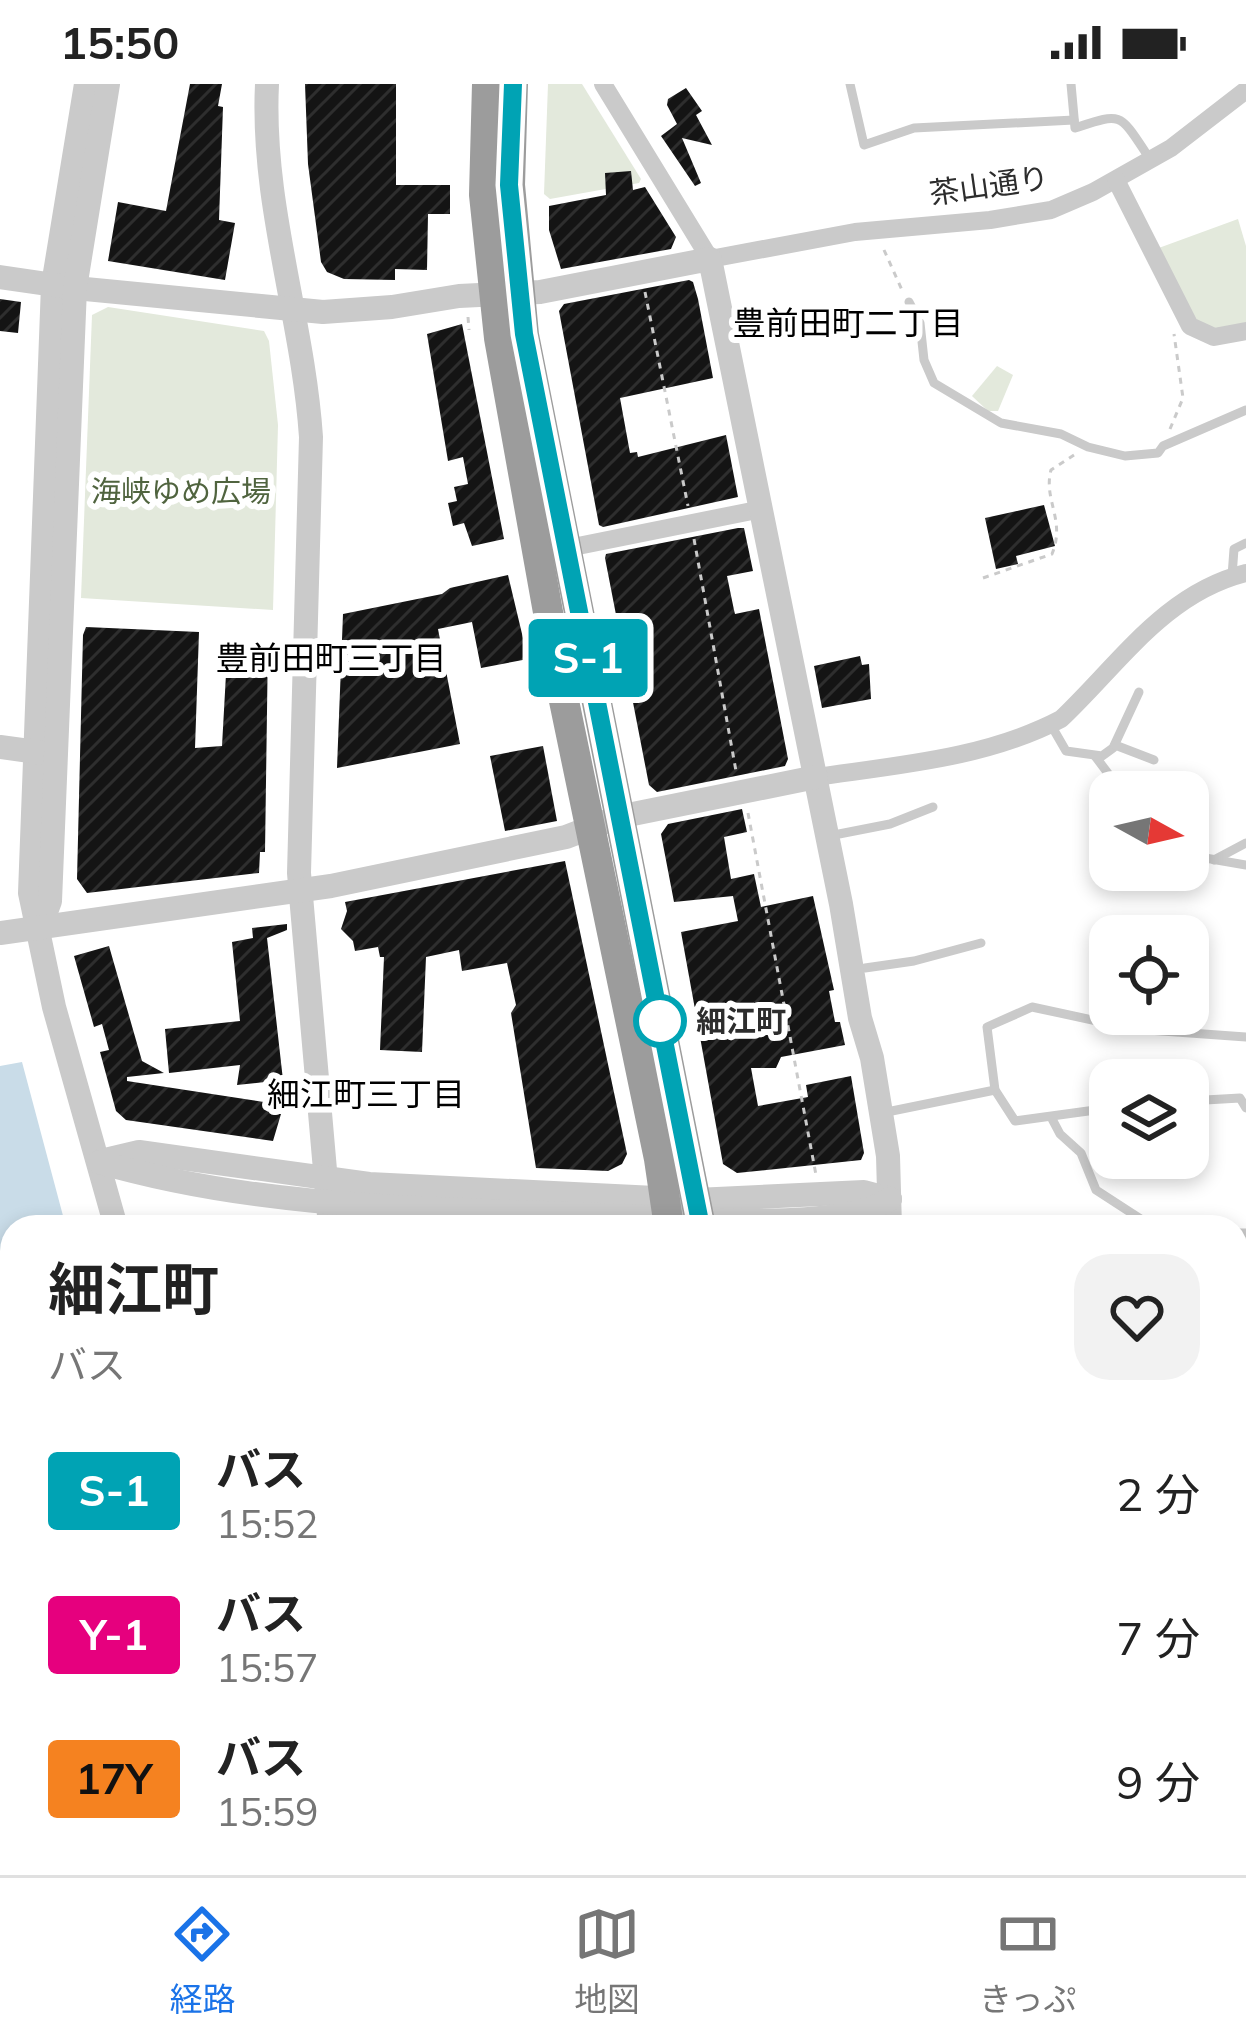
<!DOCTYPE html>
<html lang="ja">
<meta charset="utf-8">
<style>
:root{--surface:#fff;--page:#f2f2f2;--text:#222;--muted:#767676;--line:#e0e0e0;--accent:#1a73e8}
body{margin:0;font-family:Mulish,"Noto Sans JP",sans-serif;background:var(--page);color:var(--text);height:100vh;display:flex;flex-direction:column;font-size:45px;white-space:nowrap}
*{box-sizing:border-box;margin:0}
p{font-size:39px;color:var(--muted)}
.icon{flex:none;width:66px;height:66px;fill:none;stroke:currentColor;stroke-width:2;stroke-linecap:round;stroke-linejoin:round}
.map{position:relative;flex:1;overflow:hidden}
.drawer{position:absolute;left:0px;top:1131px;width:1248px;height:660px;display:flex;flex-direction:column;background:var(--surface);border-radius:36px 36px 0 0;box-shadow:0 6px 18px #0003}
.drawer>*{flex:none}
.badge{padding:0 24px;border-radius:9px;font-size:42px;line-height:78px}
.needle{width:78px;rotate:98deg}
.tools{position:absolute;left:1089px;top:687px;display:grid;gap:24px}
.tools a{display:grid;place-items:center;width:120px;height:120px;border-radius:24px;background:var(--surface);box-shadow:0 6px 18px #0003;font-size:60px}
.map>.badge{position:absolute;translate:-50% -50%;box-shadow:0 0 0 6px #fff}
.round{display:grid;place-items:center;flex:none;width:126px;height:126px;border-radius:36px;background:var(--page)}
.headline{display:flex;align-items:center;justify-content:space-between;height:204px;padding:0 48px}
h1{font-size:57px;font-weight:700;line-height:90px}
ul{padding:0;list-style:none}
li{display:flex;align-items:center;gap:36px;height:144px;padding:0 48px}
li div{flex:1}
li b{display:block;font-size:45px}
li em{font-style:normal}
li .badge{min-width:132px;font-weight:700;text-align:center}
.status{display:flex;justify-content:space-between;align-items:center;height:84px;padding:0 60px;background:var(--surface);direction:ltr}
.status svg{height:33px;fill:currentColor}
.tabs{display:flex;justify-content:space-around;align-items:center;height:168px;border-top:3px solid var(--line);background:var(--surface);font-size:33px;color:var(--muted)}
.tabs a{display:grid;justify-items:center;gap:6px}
.tabs .selected{color:var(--accent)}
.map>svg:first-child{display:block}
.park{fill:#e3e9dc}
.water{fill:#c9dce8}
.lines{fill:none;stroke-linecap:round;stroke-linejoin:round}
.river{stroke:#c9dce8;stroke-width:30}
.building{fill:url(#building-hatch)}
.path{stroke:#cacaca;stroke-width:3;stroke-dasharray:6 6;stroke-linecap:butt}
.service{stroke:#cacaca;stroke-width:9}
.minor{stroke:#cacaca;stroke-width:18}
.tertiary{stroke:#cacaca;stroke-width:24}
.trunk{stroke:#9c9c9c;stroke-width:30}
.line-casing{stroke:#fff;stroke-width:27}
.line{stroke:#00a3b4;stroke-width:18}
.stop-dot{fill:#fff;stroke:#00a3b4;stroke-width:6}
.labels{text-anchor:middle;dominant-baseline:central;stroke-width:12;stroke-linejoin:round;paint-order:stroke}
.street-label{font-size:30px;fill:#2d2d2d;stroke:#fff}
.park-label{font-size:30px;fill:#50643f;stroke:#fff}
.stop-label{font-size:30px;font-weight:bold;fill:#2d2d2d;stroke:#fff;text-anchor:start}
.neighbourhood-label{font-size:33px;fill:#000;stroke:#fff}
</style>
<div class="status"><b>15:50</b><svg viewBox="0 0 49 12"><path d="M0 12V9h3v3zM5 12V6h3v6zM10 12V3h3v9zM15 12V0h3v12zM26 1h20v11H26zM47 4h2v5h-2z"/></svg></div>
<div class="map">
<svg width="1246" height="1791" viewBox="0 0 1246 1791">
<defs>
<pattern id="building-hatch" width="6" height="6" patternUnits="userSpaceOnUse" patternTransform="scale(3)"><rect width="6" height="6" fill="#141414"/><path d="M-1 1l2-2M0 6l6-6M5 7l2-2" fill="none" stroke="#2e2e2e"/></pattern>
</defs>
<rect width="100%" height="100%" fill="#fff"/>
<g class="park">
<polygon points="548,0 582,0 641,95 639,99 550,115 544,110"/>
<polygon points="1238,135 1246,162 1246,240 1223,246 1196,239 1156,165"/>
<polygon points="108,223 264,247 269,257 278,341 273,526 81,514 92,231"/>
<polygon points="997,282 1013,291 998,327 988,327 972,312"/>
<polygon points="1236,1153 1246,1153 1246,1283 1236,1281"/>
</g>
<polygon class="water" points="22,978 66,1143 12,1143 12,1779 236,1779 240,1791 0,1791 0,982"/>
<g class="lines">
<polyline class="river" points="524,1791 602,1784"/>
</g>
<g class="building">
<polygon points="190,0 222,0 218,22 223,23 219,136 235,139 225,196 108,177 118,118 166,127"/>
<polygon points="305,0 396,0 396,101 450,101 450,130 428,130 427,186 395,185 395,196 344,195 327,188 321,178 308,80"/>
<polygon points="686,4 702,27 696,31 712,61 682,54 701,99 695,102 661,52 677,40 667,21 668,15"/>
<polygon points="631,87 633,106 645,103 676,153 671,165 561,185 549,146 549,122 606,111 605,89"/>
<polygon points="689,196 693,198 698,215 713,294 620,314 630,369 637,368 638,373 726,351 738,413 603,443 599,441 559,227 564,220"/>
<polygon points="0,215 21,218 18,249 0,247"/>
<polygon points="462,240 504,455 472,462 464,439 453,442 448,419 457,417 454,403 468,400 463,373 448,377 427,250"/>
<polygon points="1044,421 1055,462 1016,472 1018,480 996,485 985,434"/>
<polygon points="738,444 744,444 753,487 727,492 734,526 735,530 759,525 788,675 785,682 657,708 649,701 605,474 606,470"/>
<polygon points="508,491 528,575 481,584 472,538 438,545 460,660 337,684 343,530 442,510 450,504"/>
<polygon points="86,543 199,548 195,664 222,662 226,590 245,590 268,557 265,768 260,768 259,789 87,809 77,795 83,551"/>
<polygon points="860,572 862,581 869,580 871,615 822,624 814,582"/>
<polygon points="543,662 557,737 505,747 490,672"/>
<polygon points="742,725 747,748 724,753 731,795 754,790 761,823 813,812 834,906 829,907 835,938 840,938 845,961 781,973 776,984 751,984 758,1022 808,1013 806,1001 851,992 864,1069 861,1076 737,1089 723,1080 681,848 738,837 733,812 674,818 661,750 668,740"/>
<polygon points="565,777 627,1070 622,1080 608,1087 536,1084 511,929 516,921 507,879 462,887 459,866 426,873 422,968 380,966 384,873 380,873 378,863 355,867 353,857 341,845 347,827 345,818"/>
<polygon points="287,840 287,846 267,854 283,996 237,1001 240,981 169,989 165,945 240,937 232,858 253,854 252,844"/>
<polygon points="109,862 142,977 164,989 127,993 127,997 277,1020 277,1030 281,1030 273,1057 126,1036 116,1027 100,968 109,966 102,940 94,943 74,872"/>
</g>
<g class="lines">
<g class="path">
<polyline points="884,166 902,206"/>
<polyline points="645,208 688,422"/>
<polyline points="468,233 469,246"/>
<polyline points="1170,345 1183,314 1174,250"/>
<polyline points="694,455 736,687"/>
<path d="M983,494L1052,470C1066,436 1043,416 1051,386L1074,371"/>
<polyline points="748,729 816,1091"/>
<polyline points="1236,1229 1246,1230"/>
</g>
<g class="service">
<polyline points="850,0 864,61 914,44 1074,36"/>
<path d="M1071,0L1075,44C1121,29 1119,28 1146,69"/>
<polyline points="909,218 920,239 924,276 934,299 1001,339 1061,350 1088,363 1125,372 1158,369 1163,362 1246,326"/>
<polyline points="1232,492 1234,465 1246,459"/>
<polyline points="1051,641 1066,667 1102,672 1113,664 1139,608"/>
<polyline points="1115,661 1154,676"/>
<polyline points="1095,672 1122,708"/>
<polyline points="839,750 890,740 933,723"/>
<polyline points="1188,771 1246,781"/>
<polyline points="1214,776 1246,759"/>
<polyline points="865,884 914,877 981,859"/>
<polyline points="1188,1017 1240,1014 1246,1024"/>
<polyline points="1110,1024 1015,1037 995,1006 987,943 1032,923 1134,945 1246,953"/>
<polyline points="882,1029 995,1006"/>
<polyline points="1051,1033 1060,1050 1081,1069 1096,1106 1153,1143"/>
<polyline points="1236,1149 1246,1149"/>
<polyline points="1236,1484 1246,1475"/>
<polyline points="1236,1601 1246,1602"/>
<polyline points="1236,1652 1246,1653"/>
<polyline points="1236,1734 1246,1735"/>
<polyline points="846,1791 847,1779"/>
<polyline points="1146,1791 1148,1779"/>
<polyline points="1194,1791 1201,1779"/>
</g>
<g class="minor">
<polyline points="603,0 710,175 855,148 990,136 1051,126 1093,108 1171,64 1246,6"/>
<polyline points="1116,96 1190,242 1214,253 1246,247"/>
<polyline points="568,464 762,425"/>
<path d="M816,693C898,681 987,674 1061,635C1119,580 1165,509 1246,489"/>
<polyline points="495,1779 497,1791"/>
</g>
<g class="tertiary">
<polyline points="86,0 53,201 30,809 54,923 116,1143"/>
<path d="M267,0C261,121 303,234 311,353L299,789L330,1143"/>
<polyline points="0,193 75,204 323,228 392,223 459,212 540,208 710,175 841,820 860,934 872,974 888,1072 890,1143"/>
<polyline points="0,663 51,670"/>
<polyline points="40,844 50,817 75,204 108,0"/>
<polyline points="0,849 331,802 566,753 618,733 816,693"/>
<polyline points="101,1077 139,1068 369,1100 696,1116 864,1108 890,1115"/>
<path d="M99,1078C271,1128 449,1124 627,1132C685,1135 844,1147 890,1115"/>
<polyline points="279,1779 280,1791"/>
<polyline points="918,1791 918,1779"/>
</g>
<g class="trunk">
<polyline points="487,0 484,111 499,254 563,612 659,1075 669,1143"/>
<polyline points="513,0 510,101 524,251 701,1143"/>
<polyline points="716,1791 716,1779"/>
<polyline points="743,1791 744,1779"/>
</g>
</g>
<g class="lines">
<defs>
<polyline id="line" points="513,0 509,101 524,250 701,1143"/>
</defs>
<use href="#line" class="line-casing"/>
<use href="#line" class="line"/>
</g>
<circle class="stop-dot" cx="660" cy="937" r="24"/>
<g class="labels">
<g class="street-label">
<text transform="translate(989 101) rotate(-8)">茶山通り</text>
</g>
<g class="park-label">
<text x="181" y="407">海峡ゆめ広場</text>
</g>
<g class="stop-label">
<text x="696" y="937">細江町</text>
</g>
<g class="neighbourhood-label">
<text x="848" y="238">豊前田町二丁目</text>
<text x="331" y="573">豊前田町三丁目</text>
<text x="366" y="1009">細江町三丁目</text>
</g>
</g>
</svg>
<div class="tools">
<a><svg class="needle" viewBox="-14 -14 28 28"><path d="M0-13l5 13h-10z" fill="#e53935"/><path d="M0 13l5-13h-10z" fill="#767676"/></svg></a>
<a><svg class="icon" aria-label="locate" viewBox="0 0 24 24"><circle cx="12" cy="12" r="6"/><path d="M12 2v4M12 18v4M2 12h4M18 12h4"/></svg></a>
<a><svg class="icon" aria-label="layers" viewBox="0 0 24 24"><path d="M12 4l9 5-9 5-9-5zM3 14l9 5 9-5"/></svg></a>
</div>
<b class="badge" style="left:588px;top:574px;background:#00a3b4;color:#fff">S-1</b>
<section class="drawer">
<div class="headline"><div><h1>細江町</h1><p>バス</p></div><a class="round"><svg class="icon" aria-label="heart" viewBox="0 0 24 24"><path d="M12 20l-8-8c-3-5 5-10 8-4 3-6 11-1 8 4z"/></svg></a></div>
<ul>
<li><span class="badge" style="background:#00a3b4;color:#fff">S-1</span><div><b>バス</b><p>15:52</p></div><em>2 分</em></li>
<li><span class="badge" style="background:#e6007e;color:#fff">Y-1</span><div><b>バス</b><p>15:57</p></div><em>7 分</em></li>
<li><span class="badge" style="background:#f58220;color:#111">17Y</span><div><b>バス</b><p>15:59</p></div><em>9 分</em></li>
</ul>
</section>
</div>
<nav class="tabs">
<a class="selected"><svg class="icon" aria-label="directions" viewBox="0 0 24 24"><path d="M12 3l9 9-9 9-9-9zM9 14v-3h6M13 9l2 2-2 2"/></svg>経路</a>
<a><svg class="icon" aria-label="map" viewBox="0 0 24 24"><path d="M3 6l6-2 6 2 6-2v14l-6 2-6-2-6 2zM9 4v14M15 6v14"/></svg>地図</a>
<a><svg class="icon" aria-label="tickets" viewBox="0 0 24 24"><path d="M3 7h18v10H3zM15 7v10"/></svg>きっぷ</a>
</nav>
